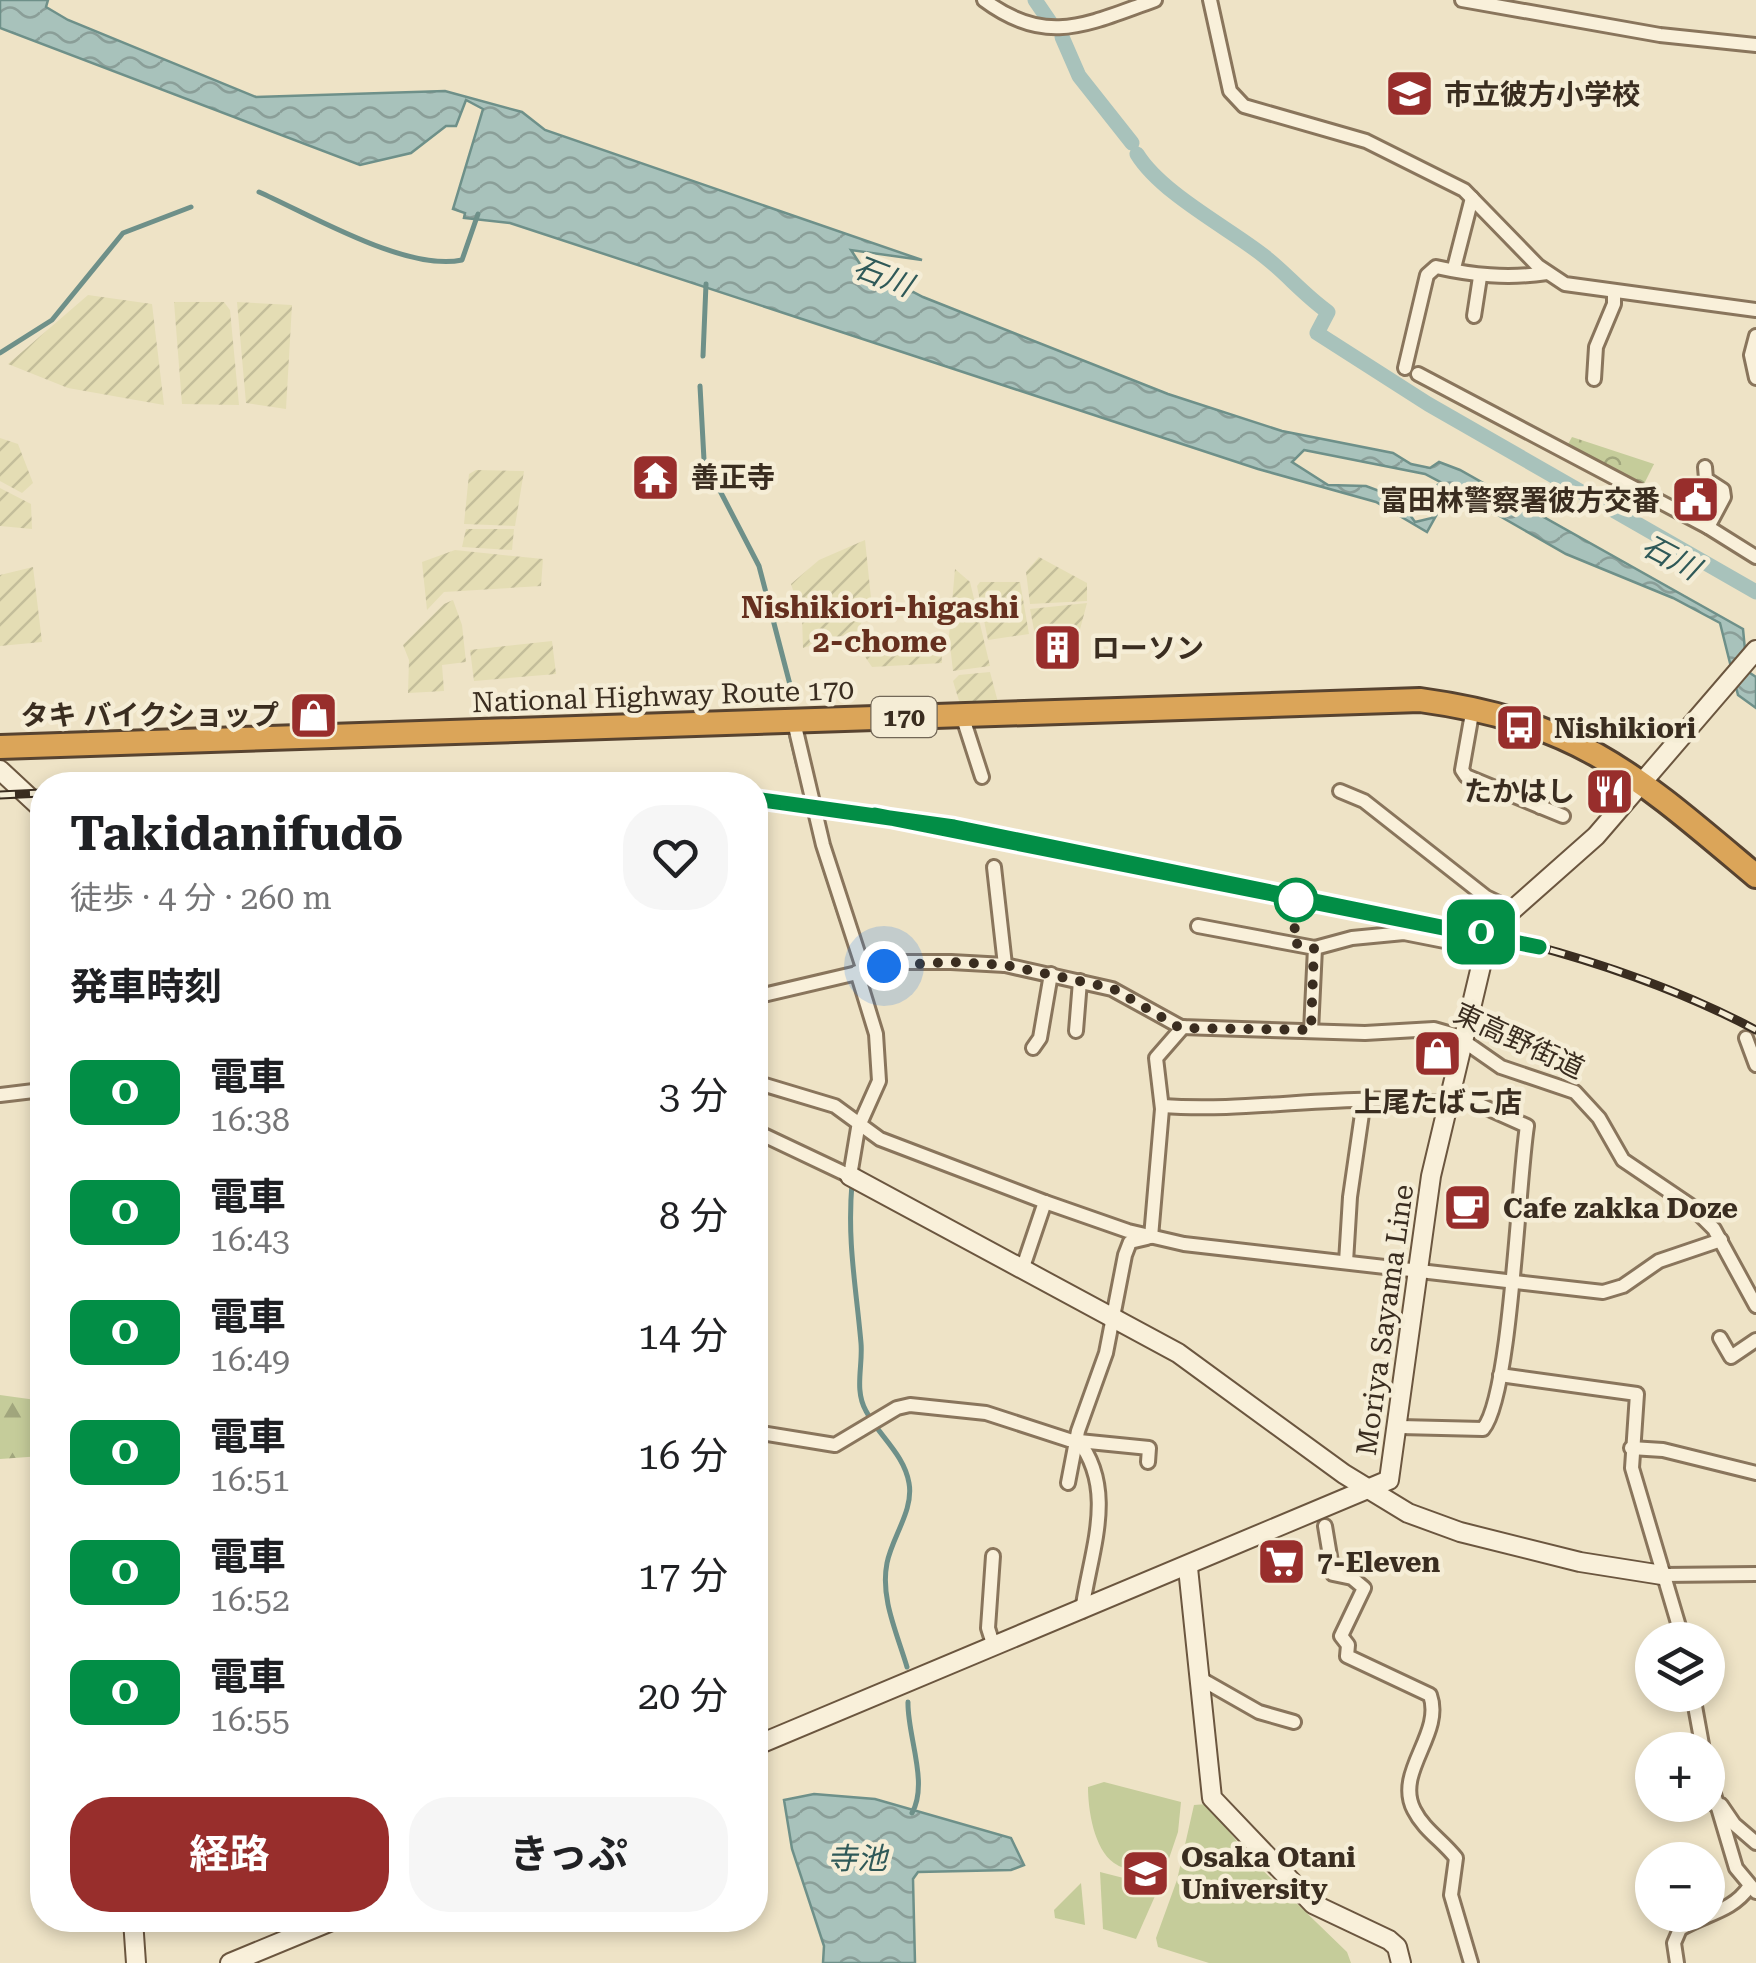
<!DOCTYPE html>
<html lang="ja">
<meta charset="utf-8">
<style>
:root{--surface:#fff;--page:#f6f6f6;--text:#202124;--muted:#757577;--accent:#982e2c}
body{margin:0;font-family:"Roboto Serif","Noto Sans JP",serif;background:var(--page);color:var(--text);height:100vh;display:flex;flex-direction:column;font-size:38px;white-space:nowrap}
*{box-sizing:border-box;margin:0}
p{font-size:32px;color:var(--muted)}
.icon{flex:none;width:55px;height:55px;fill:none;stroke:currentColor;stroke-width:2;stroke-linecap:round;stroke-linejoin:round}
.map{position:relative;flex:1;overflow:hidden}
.sheet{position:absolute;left:30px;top:772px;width:738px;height:1160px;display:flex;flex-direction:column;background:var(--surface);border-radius:40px;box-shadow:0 5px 15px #0003}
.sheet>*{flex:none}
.badge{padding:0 20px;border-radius:15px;font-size:35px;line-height:65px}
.buttons{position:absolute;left:1635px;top:1622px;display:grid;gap:20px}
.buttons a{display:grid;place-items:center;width:90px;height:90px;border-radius:50%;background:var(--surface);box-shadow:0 5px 15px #0003;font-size:50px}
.you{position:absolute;width:50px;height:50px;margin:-25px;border:8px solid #fff;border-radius:50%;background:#1a73e8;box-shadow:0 0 0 15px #1a73e833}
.map>.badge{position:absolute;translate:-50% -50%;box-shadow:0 0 0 5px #fff}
h2{padding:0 40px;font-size:38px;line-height:90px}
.round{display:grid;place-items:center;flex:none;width:105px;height:105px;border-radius:40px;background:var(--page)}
.overview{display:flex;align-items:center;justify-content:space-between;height:170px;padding:0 40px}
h1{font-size:48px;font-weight:700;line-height:75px}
.action{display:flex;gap:20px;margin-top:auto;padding:20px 40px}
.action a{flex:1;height:115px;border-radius:40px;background:var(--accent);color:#fff;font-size:40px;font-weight:700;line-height:115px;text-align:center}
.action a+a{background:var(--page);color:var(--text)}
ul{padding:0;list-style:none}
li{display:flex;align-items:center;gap:30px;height:120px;padding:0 40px}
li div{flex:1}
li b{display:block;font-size:38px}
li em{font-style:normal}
li .badge{min-width:110px;font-weight:700;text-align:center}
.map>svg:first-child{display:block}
.farmland{fill:url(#farmland-furrows)}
.forest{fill:url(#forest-firs)}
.park{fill:url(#park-crowns)}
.garden{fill:#c5cc9a}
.water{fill:url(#water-waves);stroke:#6e9089;stroke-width:2.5;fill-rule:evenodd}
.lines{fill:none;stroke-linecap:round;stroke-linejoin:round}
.stream{stroke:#6e9089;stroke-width:5}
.canal{stroke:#a8c2bb;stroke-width:15}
.street-casing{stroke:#89755c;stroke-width:18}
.secondary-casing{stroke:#6b563f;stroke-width:22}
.highway-casing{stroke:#574330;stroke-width:28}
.street{stroke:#f9f0da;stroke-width:12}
.secondary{stroke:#f9f0da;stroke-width:18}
.highway{stroke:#dba559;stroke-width:22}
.rail-casing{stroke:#3a2d20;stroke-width:9}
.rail{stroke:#f5edd6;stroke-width:5;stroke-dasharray:15;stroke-linecap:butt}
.line-casing{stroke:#fff;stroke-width:22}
.line{stroke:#028e46;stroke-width:15}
.walk{stroke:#3a2d20;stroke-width:10;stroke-dasharray:0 18}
.stop-dot{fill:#fff;stroke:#028e46;stroke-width:5}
.labels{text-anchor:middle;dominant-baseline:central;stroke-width:9;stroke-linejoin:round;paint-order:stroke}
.shield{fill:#f5edd6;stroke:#726757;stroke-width:2.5}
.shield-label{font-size:25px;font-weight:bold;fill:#3a2d20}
.poi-label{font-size:28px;font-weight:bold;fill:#3a2d20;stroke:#f5edd6;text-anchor:start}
.street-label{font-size:28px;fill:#3a2d20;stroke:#f5edd6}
.water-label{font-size:30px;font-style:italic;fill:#2f5958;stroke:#f5edd6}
.neighbourhood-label{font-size:30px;font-weight:bold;fill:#66301f;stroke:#f5edd6}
</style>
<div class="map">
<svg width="1756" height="1963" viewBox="0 0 1756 1963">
<defs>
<pattern id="farmland-furrows" width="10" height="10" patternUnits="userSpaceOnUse" patternTransform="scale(2.5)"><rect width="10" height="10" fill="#e4ddb4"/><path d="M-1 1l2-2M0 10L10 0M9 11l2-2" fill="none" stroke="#c4be9a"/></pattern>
<pattern id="forest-firs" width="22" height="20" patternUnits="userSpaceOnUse" patternTransform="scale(2.5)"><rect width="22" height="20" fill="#c5cc9a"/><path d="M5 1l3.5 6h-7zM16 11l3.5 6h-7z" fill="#a1a67d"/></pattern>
<pattern id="park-crowns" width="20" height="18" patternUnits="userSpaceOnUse" patternTransform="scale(2.5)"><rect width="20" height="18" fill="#c5cc9a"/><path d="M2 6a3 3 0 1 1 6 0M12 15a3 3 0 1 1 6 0" fill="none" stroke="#a1a67d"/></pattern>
<pattern id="water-waves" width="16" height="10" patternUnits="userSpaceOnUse" patternTransform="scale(2.5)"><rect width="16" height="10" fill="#a8c2bb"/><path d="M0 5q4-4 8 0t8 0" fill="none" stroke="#8a9e98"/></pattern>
</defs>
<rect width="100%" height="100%" fill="#eee3c6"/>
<g class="farmland">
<polygon points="88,295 152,304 164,405 68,388 8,364"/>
<polygon points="174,302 224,302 230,310 239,405 182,404"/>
<polygon points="237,302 292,305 286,409 246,403"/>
<polygon points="0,438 18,444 33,483 22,493 0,481"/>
<polygon points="476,470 524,471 515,526 464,524 469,474"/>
<polygon points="0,488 31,504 32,529 0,526"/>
<polygon points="466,529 514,529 512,550 462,547"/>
<polygon points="865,540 871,598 801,615 791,584 819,560"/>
<polygon points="455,550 543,559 541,586 444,592 427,610 422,562"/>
<polygon points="1039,557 1087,583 1087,601 1030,604 1026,572"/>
<polygon points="33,567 42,642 0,646 0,575"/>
<polygon points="955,569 970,582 990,666 953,671 949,636"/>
<polygon points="980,582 1020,582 1029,634 988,640 977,586"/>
<polygon points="453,600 462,625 466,662 442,665 444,691 408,693 409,660 403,645 444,604"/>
<polygon points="870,601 858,631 803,648 802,617"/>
<polygon points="1087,603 1079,633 1035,635 1030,609"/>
<polygon points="552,641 556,674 474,681 470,650"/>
<polygon points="857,645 941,645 942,663 872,667"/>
<polygon points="990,672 999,706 960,704 953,681 959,675"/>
</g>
<polygon class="forest" points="0,1395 36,1400 42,1396 42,1456 0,1459"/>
<polygon class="park" points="1572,437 1654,464 1644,484 1567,446"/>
<g class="garden">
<path d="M1104,1782L1181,1802L1178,1832L1162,1879C1148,1874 1126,1872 1114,1863C1094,1849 1088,1810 1088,1787Z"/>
<polygon points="1207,1804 1251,1859 1347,1952 1351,1963 1209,1963 1158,1947 1156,1938 1177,1880 1194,1805"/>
<polygon points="1100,1872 1159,1887 1136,1939 1103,1929"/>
<polygon points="1081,1883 1085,1925 1055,1918 1054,1910"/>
</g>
<g class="water">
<path d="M0,0H48L46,7L68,20L256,97L445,91L522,112L545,130L922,260L851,250L860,264L923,297L1168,394L1282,431L1393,453L1411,464L1430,468L1439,462L1460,470L1743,629L1747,671L1756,677V708L1738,695L1720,623L1673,598L1566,554L1496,514L1442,505L1427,532L1376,502L1258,469L510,223L464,218L465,213L453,209L483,109L466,100L456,126H446L411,153L360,165L0,28ZM1304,450L1425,474L1442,483L1426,490L1437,506L1432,518L1415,522L1398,498L1366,486L1328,485L1292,462Z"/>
<polygon points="814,1794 875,1799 1011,1838 1024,1865 1011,1870 918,1872 913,1879 915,1963 823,1963 824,1946 792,1849 784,1800"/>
</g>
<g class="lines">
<g class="stream">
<path d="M259,192C311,215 407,272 462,260L478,214"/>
<polyline points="0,353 52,320 123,233 191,207"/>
<polyline points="703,356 706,284"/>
<polyline points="700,386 704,460 759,566 794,700"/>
<polyline points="791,737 798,766"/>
<polyline points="820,855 841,920"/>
<path d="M852,1183C847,1242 856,1286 861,1343C863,1366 854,1390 866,1411C879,1436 904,1454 909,1483C914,1510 892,1537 887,1563C880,1598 897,1633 907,1667"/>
<path d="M908,1702C907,1735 929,1783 912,1813"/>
</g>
<g class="canal">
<polyline points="1035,0 1050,22"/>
<polyline points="1062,37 1079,76 1132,143"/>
<path d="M1137,154C1161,193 1227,227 1264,256C1287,274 1304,295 1328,312L1317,333L1428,404L1756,592"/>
</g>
<defs>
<g id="street">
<path d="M984,0C1047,47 1087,24 1155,0"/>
<polyline points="1210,0 1230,91 1244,106 1366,141 1464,190 1538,266 1565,284 1756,310"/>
<polyline points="1462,0 1660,35 1756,45"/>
<polyline points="1454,268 1472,198"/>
<polyline points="1474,316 1480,277"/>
<polyline points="1756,336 1751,355 1756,378"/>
<path d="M1405,368L1427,275L1436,267C1472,275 1507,279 1547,273"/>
<polyline points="1418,374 1708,527 1756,557"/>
<polyline points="1594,379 1596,347 1614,304 1614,292"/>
<polyline points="1705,467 1706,479 1723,490 1724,497 1708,527"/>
<polyline points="1473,708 1462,770 1466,776 1563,816"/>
<polyline points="962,715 982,777"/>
<polyline points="794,722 823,845 864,971"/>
<polyline points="1340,791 1364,801 1486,897 1513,910"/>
<polyline points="1540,807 1547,790"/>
<polyline points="994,867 1005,965"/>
<polyline points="1198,926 1315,948 1352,938 1404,933 1485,949"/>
<polyline points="755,997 904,962 951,962 1005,965 1112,989 1181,1027 1365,1033 1434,1029 1455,1035 1501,1067 1575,1092 1599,1118 1623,1160 1691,1206 1714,1229 1756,1306"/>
<polyline points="1076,1031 1080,981"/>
<polyline points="1311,1031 1315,948"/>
<polyline points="1746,1038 1756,1065"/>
<polyline points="1033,1048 1040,1038 1051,974"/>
<polyline points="755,1082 835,1106 880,1139 1045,1202 1128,1231 1184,1244 1603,1292 1623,1286 1659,1261 1721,1240"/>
<polyline points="0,1095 42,1090"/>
<path d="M1162,1106C1257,1113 1354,1090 1448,1104"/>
<polyline points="755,1131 850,1176 858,1128 879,1081 876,1034 857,972"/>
<polyline points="1151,1237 1162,1109 1156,1058 1183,1027"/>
<polyline points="1346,1262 1350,1197 1364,1100"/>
<polyline points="1023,1267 1045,1202"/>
<polyline points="1720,1338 1731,1357 1756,1340"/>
<polyline points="1500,1375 1637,1394 1632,1468 1683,1640"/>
<path d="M1400,1427L1483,1429C1511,1396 1518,1182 1527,1126L1451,1092"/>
<polyline points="755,1432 835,1445 897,1408 910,1405 986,1413 1069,1440 1149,1448 1148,1462"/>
<path d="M1077,1439C1118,1490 1090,1552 1082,1611"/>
<polyline points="1631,1448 1663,1450 1756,1473"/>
<polyline points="1068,1483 1078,1431 1106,1353 1125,1255 1130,1242 1147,1238"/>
<path d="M1325,1526L1333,1574L1352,1578L1364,1588L1341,1636L1348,1645L1347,1656L1430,1695C1444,1734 1394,1772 1414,1810C1424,1830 1443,1841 1456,1858L1451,1895L1471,1963"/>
<polyline points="993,1556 988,1628 994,1647"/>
<polyline points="1662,1575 1756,1574"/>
<polyline points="1201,1679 1259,1712 1294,1722"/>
<polyline points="1693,1695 1703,1750"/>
<polyline points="1708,1774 1736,1868 1756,1892"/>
<polyline points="1714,1804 1721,1805 1734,1824 1756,1843"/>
<path d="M1677,1963L1674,1943L1680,1929C1704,1914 1732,1912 1749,1887"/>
</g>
<g id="secondary">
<polyline points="0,770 42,809"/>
<polyline points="850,1176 1178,1353 1344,1474 1408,1513 1460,1532 1580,1562 1662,1575"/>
<polyline points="1188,1568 1212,1798 1313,1904 1389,1940 1397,1947 1401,1963"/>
<polyline points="755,1746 1389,1480 1431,1176 1486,945 1508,914 1596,836 1756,650"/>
<polyline points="133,1920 136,1963"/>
<polyline points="230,1963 334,1920"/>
</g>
<path id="highway" d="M0,747L1420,700C1580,722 1637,776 1756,876"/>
</defs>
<use href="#street" class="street-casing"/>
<use href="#secondary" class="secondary-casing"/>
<use href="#highway" class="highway-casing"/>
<use href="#street" class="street"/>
<use href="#secondary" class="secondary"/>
<use href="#highway" class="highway"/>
<defs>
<g id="rail">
<polyline points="256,785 477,779 593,785"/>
<polyline points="0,795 42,793"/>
<path d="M755,799C906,813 1054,848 1203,877C1390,914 1585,939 1756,1030"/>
</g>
</defs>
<use href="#rail" class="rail-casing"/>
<use href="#rail" class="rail"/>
</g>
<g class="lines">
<defs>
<polyline id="line" points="755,799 954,827 1539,947 875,815"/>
</defs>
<use href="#line" class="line-casing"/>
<use href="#line" class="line"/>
<polyline class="walk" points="884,966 951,962 1005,965 1112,988 1180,1028 1311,1030 1314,948 1294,943 1296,900"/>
</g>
<defs>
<symbol id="school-square" viewBox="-11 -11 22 22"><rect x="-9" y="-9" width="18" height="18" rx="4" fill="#982e2c" stroke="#f5edd6"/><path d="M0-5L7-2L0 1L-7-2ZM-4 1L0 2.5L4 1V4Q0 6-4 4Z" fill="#fff"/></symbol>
<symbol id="temple-square" viewBox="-11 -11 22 22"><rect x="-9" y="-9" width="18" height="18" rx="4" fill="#982e2c" stroke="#f5edd6"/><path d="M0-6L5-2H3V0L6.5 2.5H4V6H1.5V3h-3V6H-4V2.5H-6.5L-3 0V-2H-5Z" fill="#fff"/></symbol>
<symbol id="civic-square" viewBox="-11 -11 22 22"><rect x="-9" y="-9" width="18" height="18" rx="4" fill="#982e2c" stroke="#f5edd6"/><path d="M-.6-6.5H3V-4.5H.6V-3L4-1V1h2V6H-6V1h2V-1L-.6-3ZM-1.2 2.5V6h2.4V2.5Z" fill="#fff"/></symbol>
<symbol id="building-square" viewBox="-11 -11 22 22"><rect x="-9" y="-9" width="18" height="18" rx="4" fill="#982e2c" stroke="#f5edd6"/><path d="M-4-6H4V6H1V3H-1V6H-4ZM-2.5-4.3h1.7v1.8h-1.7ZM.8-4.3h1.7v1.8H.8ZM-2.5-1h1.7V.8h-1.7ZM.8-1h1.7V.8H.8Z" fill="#fff"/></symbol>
<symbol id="shop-square" viewBox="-11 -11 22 22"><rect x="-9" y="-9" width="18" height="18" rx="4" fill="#982e2c" stroke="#f5edd6"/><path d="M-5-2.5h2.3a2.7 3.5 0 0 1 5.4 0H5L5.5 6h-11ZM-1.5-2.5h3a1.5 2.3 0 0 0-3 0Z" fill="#fff"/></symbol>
<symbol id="bus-square" viewBox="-11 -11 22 22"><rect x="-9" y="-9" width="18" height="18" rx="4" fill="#982e2c" stroke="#f5edd6"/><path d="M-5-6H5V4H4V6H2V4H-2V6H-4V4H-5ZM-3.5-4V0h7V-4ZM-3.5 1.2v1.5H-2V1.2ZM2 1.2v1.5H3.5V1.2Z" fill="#fff"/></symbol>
<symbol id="restaurant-square" viewBox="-11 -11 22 22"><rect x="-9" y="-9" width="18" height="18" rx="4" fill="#982e2c" stroke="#f5edd6"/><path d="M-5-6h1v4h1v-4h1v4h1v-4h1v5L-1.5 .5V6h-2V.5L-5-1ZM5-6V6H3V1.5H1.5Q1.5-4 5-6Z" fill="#fff"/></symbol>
<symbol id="cafe-square" viewBox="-11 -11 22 22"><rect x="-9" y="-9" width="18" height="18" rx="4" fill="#982e2c" stroke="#f5edd6"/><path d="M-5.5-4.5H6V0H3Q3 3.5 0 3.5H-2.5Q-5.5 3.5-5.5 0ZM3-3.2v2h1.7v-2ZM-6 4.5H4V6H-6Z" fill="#fff"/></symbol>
<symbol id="supermarket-square" viewBox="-11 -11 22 22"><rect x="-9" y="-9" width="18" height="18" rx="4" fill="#982e2c" stroke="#f5edd6"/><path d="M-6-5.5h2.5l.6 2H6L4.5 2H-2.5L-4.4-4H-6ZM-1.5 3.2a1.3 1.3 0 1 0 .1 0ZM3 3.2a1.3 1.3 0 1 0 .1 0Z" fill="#fff"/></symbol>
<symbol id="university-square" viewBox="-11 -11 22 22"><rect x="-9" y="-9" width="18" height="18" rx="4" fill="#982e2c" stroke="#f5edd6"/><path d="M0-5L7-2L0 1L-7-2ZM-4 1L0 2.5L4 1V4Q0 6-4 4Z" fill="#fff"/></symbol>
</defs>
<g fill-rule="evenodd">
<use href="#school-square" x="1382" y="66" width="55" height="55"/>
<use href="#temple-square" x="628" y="450" width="55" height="55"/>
<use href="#civic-square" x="1668" y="472" width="55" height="55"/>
<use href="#building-square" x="1030" y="620" width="55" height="55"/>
<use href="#shop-square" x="286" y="688" width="55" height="55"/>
<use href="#bus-square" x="1492" y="700" width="55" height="55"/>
<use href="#restaurant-square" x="1582" y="764" width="55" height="55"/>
<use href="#shop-square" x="1410" y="1026" width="55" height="55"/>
<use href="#cafe-square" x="1440" y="1180" width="55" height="55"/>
<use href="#supermarket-square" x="1254" y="1534" width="55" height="55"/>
<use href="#university-square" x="1118" y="1846" width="55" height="55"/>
</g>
<circle class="stop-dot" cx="1296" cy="900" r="20"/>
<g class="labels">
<rect class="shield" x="871.5" y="697" width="65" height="40" rx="8"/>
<g class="shield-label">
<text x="904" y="717">170</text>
</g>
<g class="poi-label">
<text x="1444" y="94">市立彼方小学校</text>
<text x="691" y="477">善正寺</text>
<text x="1660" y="500" text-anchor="end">富田林警察署彼方交番</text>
<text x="1092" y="648">ローソン</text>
<text x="279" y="715" text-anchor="end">タキ バイクショップ</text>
<text x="1554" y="728">Nishikiori</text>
<text x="1575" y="791" text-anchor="end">たかはし</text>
<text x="1438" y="1102" text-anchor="middle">上尾たばこ店</text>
<text x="1503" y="1208">Cafe zakka Doze</text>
<text x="1317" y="1562">7-Eleven</text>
<text x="1181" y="1857">Osaka Otani<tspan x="1181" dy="32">University</tspan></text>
</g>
<g class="street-label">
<text transform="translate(663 696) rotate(-2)">National Highway Route 170</text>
<text transform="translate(1519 1041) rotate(25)">東高野街道</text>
<text transform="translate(1385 1320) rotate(-82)">Moriya Sayama Line</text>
</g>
<g class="water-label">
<text transform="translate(883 276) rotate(21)">石川</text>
<text transform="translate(1671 557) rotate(28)">石川</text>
<text x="857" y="1858">寺池</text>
</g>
<g class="neighbourhood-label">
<text x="880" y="607">Nishikiori-higashi<tspan x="880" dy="34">2-chome</tspan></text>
</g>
</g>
</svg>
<div class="buttons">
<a><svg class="icon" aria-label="layers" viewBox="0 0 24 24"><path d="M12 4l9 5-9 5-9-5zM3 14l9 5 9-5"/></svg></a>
<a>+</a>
<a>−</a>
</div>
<div class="you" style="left:884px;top:966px"></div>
<b class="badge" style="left:1481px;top:932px;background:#028e46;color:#fff">O</b>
<section class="sheet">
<div class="overview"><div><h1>Takidanifudō</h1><p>徒歩 · 4 分 · 260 m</p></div><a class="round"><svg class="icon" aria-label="heart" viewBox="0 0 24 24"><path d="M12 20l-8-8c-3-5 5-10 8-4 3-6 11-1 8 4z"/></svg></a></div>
<h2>発車時刻</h2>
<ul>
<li><span class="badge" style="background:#028e46;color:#fff">O</span><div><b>電車</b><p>16:38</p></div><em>3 分</em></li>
<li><span class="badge" style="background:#028e46;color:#fff">O</span><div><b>電車</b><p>16:43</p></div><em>8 分</em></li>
<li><span class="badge" style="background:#028e46;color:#fff">O</span><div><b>電車</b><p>16:49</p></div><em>14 分</em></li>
<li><span class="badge" style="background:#028e46;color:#fff">O</span><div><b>電車</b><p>16:51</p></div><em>16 分</em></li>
<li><span class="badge" style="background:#028e46;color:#fff">O</span><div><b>電車</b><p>16:52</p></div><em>17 分</em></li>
<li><span class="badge" style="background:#028e46;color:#fff">O</span><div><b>電車</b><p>16:55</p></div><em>20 分</em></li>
</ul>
<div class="action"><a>経路</a><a>きっぷ</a></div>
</section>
</div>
